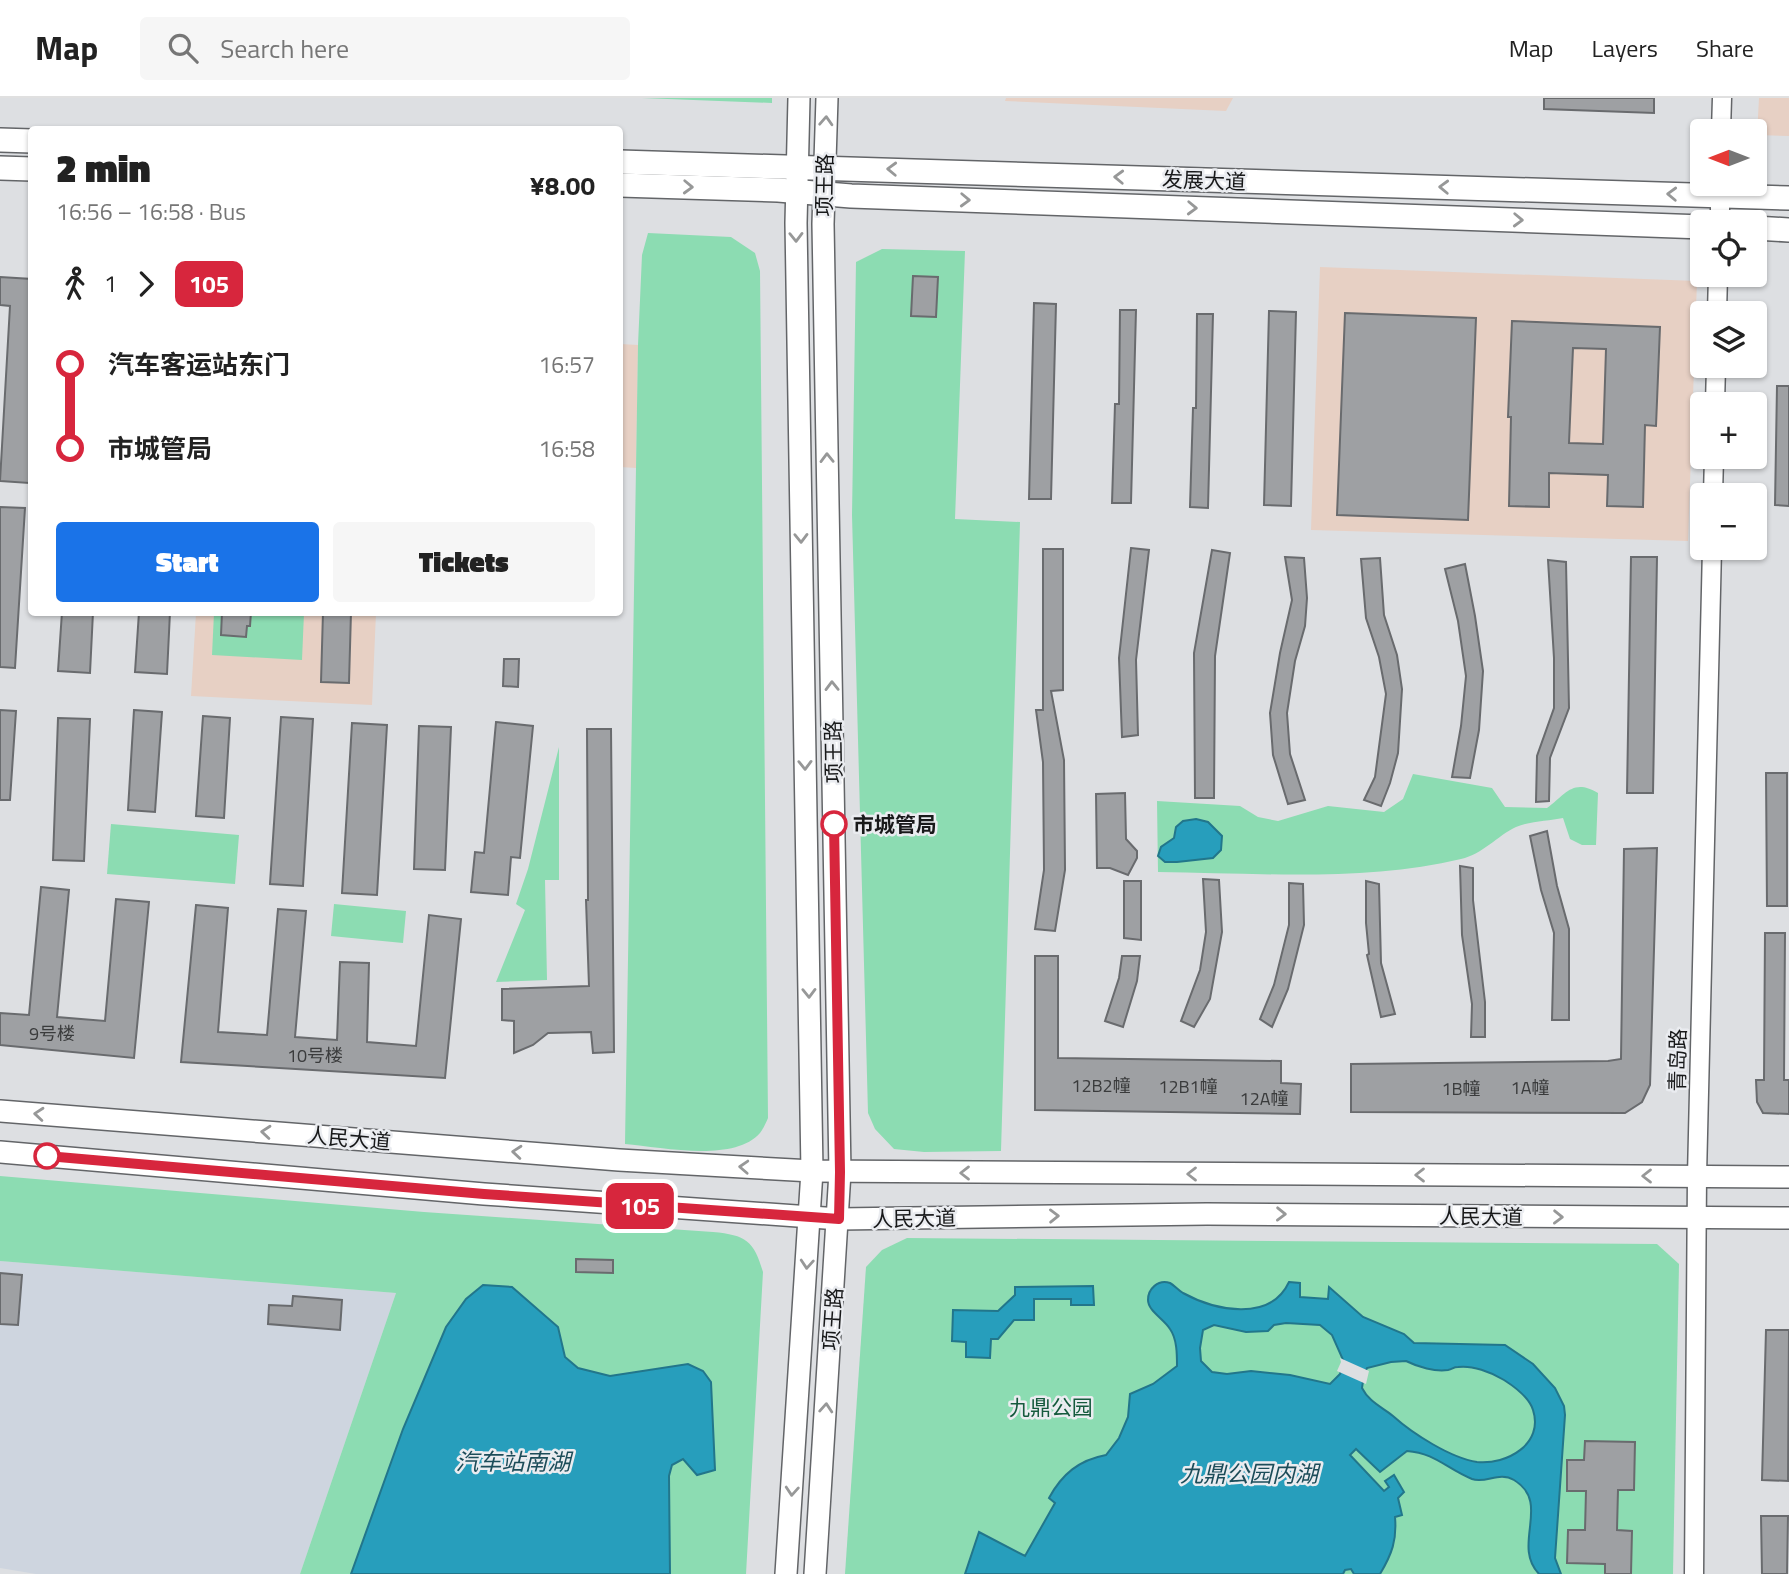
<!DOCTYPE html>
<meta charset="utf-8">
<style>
:root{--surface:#fff;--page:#f6f6f6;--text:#222;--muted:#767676;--line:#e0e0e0;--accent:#1a73e8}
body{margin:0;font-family:"Titillium Web","Noto Sans SC",sans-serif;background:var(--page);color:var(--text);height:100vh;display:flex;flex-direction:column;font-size:26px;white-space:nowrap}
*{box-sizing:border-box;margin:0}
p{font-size:23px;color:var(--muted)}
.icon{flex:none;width:38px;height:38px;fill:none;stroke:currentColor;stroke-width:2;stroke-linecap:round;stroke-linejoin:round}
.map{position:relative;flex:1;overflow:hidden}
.drawer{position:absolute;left:28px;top:28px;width:595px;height:490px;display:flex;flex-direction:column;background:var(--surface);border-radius:7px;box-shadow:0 2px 5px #0004}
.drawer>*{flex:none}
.badge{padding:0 14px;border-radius:10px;font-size:24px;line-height:46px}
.needle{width:46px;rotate:270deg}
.controls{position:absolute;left:1690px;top:21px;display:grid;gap:14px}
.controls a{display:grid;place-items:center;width:77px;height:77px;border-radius:7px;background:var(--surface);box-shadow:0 2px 5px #0004;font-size:35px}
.map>.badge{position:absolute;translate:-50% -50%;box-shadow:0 0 0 4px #fff}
.legs{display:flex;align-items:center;gap:10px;height:77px;padding:0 28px;font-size:23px}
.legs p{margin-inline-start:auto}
.head{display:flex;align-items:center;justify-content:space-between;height:119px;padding:0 28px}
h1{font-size:38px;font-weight:800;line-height:52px}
.primary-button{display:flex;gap:14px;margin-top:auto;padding:14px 28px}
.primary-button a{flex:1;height:80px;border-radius:7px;background:var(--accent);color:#fff;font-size:28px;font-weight:800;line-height:80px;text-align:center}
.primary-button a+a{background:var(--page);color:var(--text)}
ul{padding:0 28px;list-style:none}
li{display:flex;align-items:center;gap:24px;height:84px;font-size:26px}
li i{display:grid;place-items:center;width:10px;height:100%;margin:0 9px;background:currentColor}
li i::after{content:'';width:18px;height:18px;margin:-9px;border:5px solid;border-radius:50%;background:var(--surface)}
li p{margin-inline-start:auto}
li:first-child i{background:linear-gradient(#0000 50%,currentColor 0)}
li:last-child i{background:linear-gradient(currentColor 50%,#0000 0)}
header{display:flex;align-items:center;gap:42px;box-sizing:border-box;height:98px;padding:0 35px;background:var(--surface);border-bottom:2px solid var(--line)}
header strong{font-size:33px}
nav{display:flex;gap:38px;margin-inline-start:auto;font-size:24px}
.search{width:490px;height:63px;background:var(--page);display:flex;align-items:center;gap:18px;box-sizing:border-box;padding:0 24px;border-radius:7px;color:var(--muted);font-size:26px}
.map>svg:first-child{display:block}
.commercial{fill:#e7d0c4}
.built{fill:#ced5df}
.green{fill:#8cdcb2}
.water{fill:#279ebc;stroke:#22768b;stroke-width:2;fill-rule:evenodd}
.pier{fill:#dddfe2}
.building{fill:#9ea0a3;stroke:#696b6e;stroke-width:2;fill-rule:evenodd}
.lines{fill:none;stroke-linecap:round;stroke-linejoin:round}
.tertiary-casing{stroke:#636568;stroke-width:21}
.secondary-casing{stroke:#636568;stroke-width:24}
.primary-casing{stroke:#636568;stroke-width:26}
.tertiary{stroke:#fff;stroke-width:18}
.secondary{stroke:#fff;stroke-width:21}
.primary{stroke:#fff;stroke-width:23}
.oneway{stroke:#979898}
.line-1-casing{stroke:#fff;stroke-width:16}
.line-1{stroke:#d7263d;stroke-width:10}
.stop-1-dot{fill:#fff;stroke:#d7263d;stroke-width:3.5}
.labels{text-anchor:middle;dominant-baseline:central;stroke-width:5;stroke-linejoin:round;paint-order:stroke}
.number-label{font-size:18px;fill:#3a3b3c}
.street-label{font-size:21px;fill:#18191a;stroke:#eaecf0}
.stop-label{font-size:21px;font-weight:bold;fill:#18191a;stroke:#eaecf0;text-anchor:start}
.park-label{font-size:21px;fill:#155a3d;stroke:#eaecf0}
.water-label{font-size:23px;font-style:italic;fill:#1c4c59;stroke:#eaecf0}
</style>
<header>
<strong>Map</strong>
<div class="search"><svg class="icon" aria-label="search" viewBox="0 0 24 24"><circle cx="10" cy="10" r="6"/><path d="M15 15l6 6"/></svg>Search here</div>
<nav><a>Map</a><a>Layers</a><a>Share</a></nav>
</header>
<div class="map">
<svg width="1789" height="1476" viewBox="0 0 1789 1476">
<rect width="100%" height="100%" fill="#dddfe2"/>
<g class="commercial">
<polygon points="1006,0 1233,0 1226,13 1005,3"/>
<polygon points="1759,0 1789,0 1789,38 1757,37"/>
<polygon points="1320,169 1697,183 1688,443 1311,432"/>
<polygon points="620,246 638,247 636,370 620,369"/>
<polygon points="196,515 376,515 372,607 191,598"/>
</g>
<polygon class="built" points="0,1163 396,1195 300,1476 36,1476 0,1470"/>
<g class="green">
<polygon points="642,0 772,0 772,5"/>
<path d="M648,135L731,139L755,155L760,173L768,1020C766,1025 763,1031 760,1035C734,1065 661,1049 625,1046L638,247L642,157Z"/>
<polygon points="882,151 965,153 955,421 1020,424 1001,1053 924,1054 894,1051 875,1031 868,1015 852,417 856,164"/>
<polygon points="214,515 304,515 302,562 212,557"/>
<polygon points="559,649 559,782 545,782 547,882 496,884 525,812 516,806 528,771"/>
<path d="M1413,676L1492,690L1505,709L1547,710C1566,696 1573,680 1598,695L1596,747H1582L1570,741L1563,720C1549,723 1530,723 1516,729C1497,738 1483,756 1461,761C1366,784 1255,775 1158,774L1157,703L1240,708L1258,719L1278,723L1328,708L1384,714L1403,701Z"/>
<polygon points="111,726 239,737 235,786 107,776"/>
<polygon points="334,806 406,813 403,845 331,838"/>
<path d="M0,1078L424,1114L713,1134C746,1137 754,1143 763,1174L746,1476H300L396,1195L0,1163Z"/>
<polygon points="907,1140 1657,1146 1679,1166 1673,1476 845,1476 866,1169 882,1152"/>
</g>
<g class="water">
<polygon points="1196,721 1208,724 1222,738 1221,752 1213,760 1177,764 1165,764 1158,758 1161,749 1174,740 1176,729 1183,723"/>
<path d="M1289,1184L1300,1185V1199L1328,1201L1329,1189L1363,1219L1404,1236L1414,1245L1505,1247L1533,1266L1555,1290L1564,1308L1565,1317L1555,1460L1561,1476H1539C1511,1447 1552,1405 1514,1382C1499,1373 1486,1386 1472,1381C1447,1371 1435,1355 1407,1353L1380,1374L1356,1351L1350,1357L1384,1393L1389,1389L1385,1383L1394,1377L1404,1394L1398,1400L1402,1417L1395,1419C1397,1442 1392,1456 1380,1476H1354L1351,1471L1345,1472L1343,1476H965L979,1434L1025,1458L1055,1405L1049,1400C1062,1376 1079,1362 1106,1357L1119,1340L1128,1319L1130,1296L1153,1286L1177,1268C1177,1256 1177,1241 1170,1231C1164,1221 1148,1213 1148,1202C1148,1191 1158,1181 1170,1185C1174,1187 1178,1192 1183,1195C1214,1212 1270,1225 1289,1184ZM1286,1225L1320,1227L1332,1237L1344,1264L1340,1276L1330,1286L1290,1277L1251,1273L1227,1276L1212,1274L1201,1263L1200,1250L1203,1232L1214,1227L1246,1234L1268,1233L1274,1227ZM1406,1263C1418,1269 1435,1274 1448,1272C1453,1271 1453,1269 1458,1269C1472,1267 1491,1274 1504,1282C1515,1289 1529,1299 1533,1312C1544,1346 1507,1367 1477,1364C1451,1360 1413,1336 1393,1318C1382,1309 1369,1304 1362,1290L1364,1276L1367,1270L1391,1264Z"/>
<polygon points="483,1187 512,1189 558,1229 565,1259 578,1270 610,1278 688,1266 703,1273 711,1284 715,1372 697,1377 683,1361 672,1367 669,1378 670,1476 351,1476 403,1331 446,1229 466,1201"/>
<polygon points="1093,1188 1094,1207 1071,1207 1071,1201 1034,1201 1034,1222 1014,1222 998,1241 991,1241 990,1260 966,1259 966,1244 952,1243 953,1212 998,1213 1015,1197 1015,1189"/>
</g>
<polygon class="pier" points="1340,1260 1369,1273 1366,1286 1337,1273 1341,1264"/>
<g class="building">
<polygon points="1544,0 1654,0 1654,15 1544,11"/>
<polygon points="913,178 938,179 936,219 911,218"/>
<polygon points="0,179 32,181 29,385 0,383 10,208 0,207"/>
<polygon points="1034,205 1056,206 1051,401 1029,401"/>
<polygon points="1120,212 1136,212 1131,405 1112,405 1115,306 1119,306"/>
<polygon points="1269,213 1296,214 1291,408 1264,407"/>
<polygon points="1345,215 1476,220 1468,422 1337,417"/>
<polygon points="1197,216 1213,216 1208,410 1190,409 1193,310 1196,310"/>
<path d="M1512,223L1660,229L1656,328L1645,327L1643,409L1607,408L1608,377L1549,375V409L1509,408L1511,319H1508ZM1573,250L1606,251L1603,346L1569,345Z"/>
<polygon points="1777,288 1789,288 1789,408 1775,407"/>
<polygon points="0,409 25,410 15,570 0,569"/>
<polygon points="1131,450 1149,452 1136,562 1138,637 1122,639 1119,560"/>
<polygon points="1043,451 1063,451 1063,592 1051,593 1064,662 1065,772 1055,833 1035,831 1044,772 1043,664 1036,612 1043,612"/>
<polygon points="1212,452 1230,455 1215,558 1214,700 1195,700 1194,555"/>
<polygon points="1285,459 1304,460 1307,500 1305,528 1295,563 1287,615 1290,656 1305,702 1288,706 1273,657 1270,615 1280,555 1292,502"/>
<polygon points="1631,459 1657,459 1653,695 1627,695"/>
<polygon points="1380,460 1384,517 1397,557 1402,591 1398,655 1390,685 1381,708 1364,702 1375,679 1386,596 1379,559 1366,520 1361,461"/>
<polygon points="1548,462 1566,464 1569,610 1550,660 1549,703 1536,704 1537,658 1554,610 1554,560"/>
<polygon points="1465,466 1475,518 1483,573 1479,632 1470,680 1452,679 1461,628 1466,578 1458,523 1445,471"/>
<polygon points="62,514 93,514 90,575 58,573"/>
<polygon points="139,514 170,514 167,576 135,574"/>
<polygon points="222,514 251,514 250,528 247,528 246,539 221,537"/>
<polygon points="323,514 351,514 349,585 321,584"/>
<polygon points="504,561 519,561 518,589 503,588"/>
<polygon points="0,612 16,613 10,702 0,702"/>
<polygon points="134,612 162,614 155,714 128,712"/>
<polygon points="203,618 230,620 224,720 196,718"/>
<polygon points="281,619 313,621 303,788 270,786"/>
<polygon points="58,620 90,621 84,763 53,762"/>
<polygon points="496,624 533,628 520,760 511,759 508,797 471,794 475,754 484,755"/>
<polygon points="352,625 387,627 377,797 342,795"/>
<polygon points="419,628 451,629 445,772 414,771"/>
<polygon points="587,631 611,631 614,954 593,955 591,934 548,935 533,947 514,955 514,923 502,922 502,891 589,888 586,802 588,802"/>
<polygon points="1766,675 1787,675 1787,808 1767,808"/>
<polygon points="1125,695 1126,741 1137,753 1137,760 1128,777 1110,770 1097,770 1096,696"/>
<polygon points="1547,733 1557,788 1569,831 1569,922 1552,922 1554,835 1541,792 1530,738"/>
<polygon points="1657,750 1650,987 1642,1004 1625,1015 1351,1014 1351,966 1608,963 1621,961 1624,751"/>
<polygon points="1460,768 1473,770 1473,802 1485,904 1485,939 1471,939 1472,906 1462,837"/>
<polygon points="1203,781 1219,782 1222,834 1210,901 1194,929 1181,923 1200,872 1206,834"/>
<polygon points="1124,783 1141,783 1141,842 1124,840"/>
<polygon points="1366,783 1379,786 1381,865 1395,916 1381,919 1367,857 1369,856 1366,825"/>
<polygon points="1289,785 1303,786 1304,827 1288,891 1272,929 1260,921 1274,887 1289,827"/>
<polygon points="41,789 69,792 57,919 105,923 116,801 149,804 134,960 0,947 0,915 29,917"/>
<polygon points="196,807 228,810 218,934 267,937 278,811 306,813 295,939 337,942 340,864 369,865 367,944 416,948 429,817 461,821 445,980 181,964"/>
<polygon points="1765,835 1785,835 1784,982 1789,982 1789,1016 1763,1015 1757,1004 1756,982 1764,982"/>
<polygon points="1035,858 1058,858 1058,960 1281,963 1281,985 1301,986 1300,1016 1035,1012"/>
<polygon points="1122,858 1140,858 1137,883 1123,929 1105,923 1119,880"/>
<polygon points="576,1161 613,1162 613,1175 576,1174"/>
<polygon points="0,1175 22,1177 18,1227 0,1226"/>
<polygon points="293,1198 342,1202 340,1232 268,1226 269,1207 292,1208"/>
<polygon points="1766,1232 1789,1232 1788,1383 1762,1382"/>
<polygon points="1585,1343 1635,1344 1634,1392 1618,1392 1617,1432 1632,1433 1631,1476 1605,1476 1605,1466 1567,1465 1568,1432 1585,1432 1586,1393 1567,1393 1567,1362 1584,1362"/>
<polygon points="1761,1418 1788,1418 1787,1476 1762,1476"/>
</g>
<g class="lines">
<defs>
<g id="tertiary">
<polyline points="1721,33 1722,0"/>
<polyline points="1720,124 1720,86"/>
<polyline points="1717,215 1718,177"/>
<polyline points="1715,306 1716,268"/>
<polyline points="1713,397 1714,359"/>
<polyline points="1694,1476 1697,1078 1712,450"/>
</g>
<g id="secondary">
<polyline points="0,1013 619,1062 812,1073 1789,1079"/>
<polyline points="0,1054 484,1096 839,1121 1207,1116 1789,1120"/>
<polyline points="786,1476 812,1073 796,125 799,0"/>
<polyline points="815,1476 840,1074 823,126 827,0"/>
</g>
<g id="primary">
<polyline points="0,42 32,43"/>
<polyline points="620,64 1789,100"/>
<polyline points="0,70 32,71"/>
<polyline points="620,87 778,92 851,98 1703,129"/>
<polyline points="1755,130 1789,132"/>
</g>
</defs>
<use href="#tertiary" class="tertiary-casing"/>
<use href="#secondary" class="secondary-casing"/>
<use href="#primary" class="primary-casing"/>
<use href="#tertiary" class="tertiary"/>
<use href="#secondary" class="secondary"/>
<use href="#primary" class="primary"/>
</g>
<defs><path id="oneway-chevron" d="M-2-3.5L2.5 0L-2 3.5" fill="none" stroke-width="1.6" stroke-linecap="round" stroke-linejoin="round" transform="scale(1.75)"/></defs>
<g class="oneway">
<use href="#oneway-chevron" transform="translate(826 23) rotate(-87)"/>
<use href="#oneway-chevron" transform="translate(892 71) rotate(-178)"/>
<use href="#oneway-chevron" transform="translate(1119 79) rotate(-178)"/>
<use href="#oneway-chevron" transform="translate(688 89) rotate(2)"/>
<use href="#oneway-chevron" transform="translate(1444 89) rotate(-178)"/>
<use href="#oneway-chevron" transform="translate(1672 96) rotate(-178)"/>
<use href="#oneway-chevron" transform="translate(965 102) rotate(2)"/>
<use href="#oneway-chevron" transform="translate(1192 110) rotate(2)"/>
<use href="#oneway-chevron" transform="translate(1518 122) rotate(2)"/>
<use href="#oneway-chevron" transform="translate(796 139) rotate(89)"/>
<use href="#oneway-chevron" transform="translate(827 360) rotate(-91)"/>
<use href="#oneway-chevron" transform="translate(801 440) rotate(89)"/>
<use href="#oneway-chevron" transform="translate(832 588) rotate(-91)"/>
<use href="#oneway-chevron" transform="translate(805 667) rotate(89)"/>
<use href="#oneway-chevron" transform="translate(809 895) rotate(89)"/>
<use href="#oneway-chevron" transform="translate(39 1016) rotate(-175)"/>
<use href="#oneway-chevron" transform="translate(266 1034) rotate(-175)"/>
<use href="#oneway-chevron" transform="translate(517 1054) rotate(-175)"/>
<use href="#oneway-chevron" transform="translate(744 1069) rotate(-177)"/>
<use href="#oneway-chevron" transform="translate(965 1075) rotate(-180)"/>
<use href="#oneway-chevron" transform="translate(1192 1076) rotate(-180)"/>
<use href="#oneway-chevron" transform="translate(1420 1077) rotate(-180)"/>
<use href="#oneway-chevron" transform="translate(1647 1078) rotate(-180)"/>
<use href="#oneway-chevron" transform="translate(1281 1116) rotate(1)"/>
<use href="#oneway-chevron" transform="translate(1054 1118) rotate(-1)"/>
<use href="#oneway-chevron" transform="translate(1558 1119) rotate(1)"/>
<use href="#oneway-chevron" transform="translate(807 1166) rotate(94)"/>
<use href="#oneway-chevron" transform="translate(826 1310) rotate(-86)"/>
<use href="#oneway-chevron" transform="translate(792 1393) rotate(94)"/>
</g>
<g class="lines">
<defs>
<polyline id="line-1" points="47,1058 484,1096 839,1121 840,1074 834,726"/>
</defs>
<use href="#line-1" class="line-1-casing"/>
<use href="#line-1" class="line-1"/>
</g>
<g class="stop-1-dot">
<circle cx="834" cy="726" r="12"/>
<circle cx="47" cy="1058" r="12"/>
</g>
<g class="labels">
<g class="number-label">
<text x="52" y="935">9号楼</text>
<text x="315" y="957">10号楼</text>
<text x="1101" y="987">12B2幢</text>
<text x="1188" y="988">12B1幢</text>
<text x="1530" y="989">1A幢</text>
<text x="1461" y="990">1B幢</text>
<text x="1264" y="1000">12A幢</text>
</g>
<g class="street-label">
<text transform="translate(1204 82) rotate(2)">发展大道</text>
<text transform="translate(824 87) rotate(-89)">项王路</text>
<text transform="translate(833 654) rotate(-91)">项王路</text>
<text transform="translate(1677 962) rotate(-89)">青岛路</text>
<text transform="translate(349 1040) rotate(5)">人民大道</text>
<text transform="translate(1481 1118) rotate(1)">人民大道</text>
<text transform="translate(914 1120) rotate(-1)">人民大道</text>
<text transform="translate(832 1221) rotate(-86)">项王路</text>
</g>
<g class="stop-label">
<text x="853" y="726">市城管局</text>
</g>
<g class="park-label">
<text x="1051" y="1309">九鼎公园</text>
</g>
<g class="water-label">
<text x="513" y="1363">汽车站南湖</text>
<text x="1249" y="1375">九鼎公园内湖</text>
</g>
</g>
</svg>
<div class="controls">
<a><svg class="needle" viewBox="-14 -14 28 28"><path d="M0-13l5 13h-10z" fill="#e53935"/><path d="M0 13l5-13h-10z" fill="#767676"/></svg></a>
<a><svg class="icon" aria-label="locate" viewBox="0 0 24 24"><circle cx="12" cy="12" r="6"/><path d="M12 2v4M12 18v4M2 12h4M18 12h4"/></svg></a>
<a><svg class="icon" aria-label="layers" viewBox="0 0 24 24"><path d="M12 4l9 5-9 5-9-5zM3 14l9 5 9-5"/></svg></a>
<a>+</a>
<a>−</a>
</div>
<b class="badge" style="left:640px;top:1108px;background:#d7263d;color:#fff">105</b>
<section class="drawer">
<div class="head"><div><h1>2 min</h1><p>16:56 – 16:58 · Bus</p></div><b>¥8.00</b></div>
<div class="legs"><svg class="icon" aria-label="walk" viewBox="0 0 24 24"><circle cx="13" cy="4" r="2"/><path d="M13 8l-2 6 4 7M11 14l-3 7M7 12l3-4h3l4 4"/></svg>1<svg class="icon" aria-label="forward" viewBox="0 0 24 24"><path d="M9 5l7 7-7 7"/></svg><b class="badge" style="background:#d7263d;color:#fff">105</b></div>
<ul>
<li><i style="color:#d7263d"></i><b>汽车客运站东门</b><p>16:57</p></li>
<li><i style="color:#d7263d"></i><b>市城管局</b><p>16:58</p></li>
</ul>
<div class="primary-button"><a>Start</a><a>Tickets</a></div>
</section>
</div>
